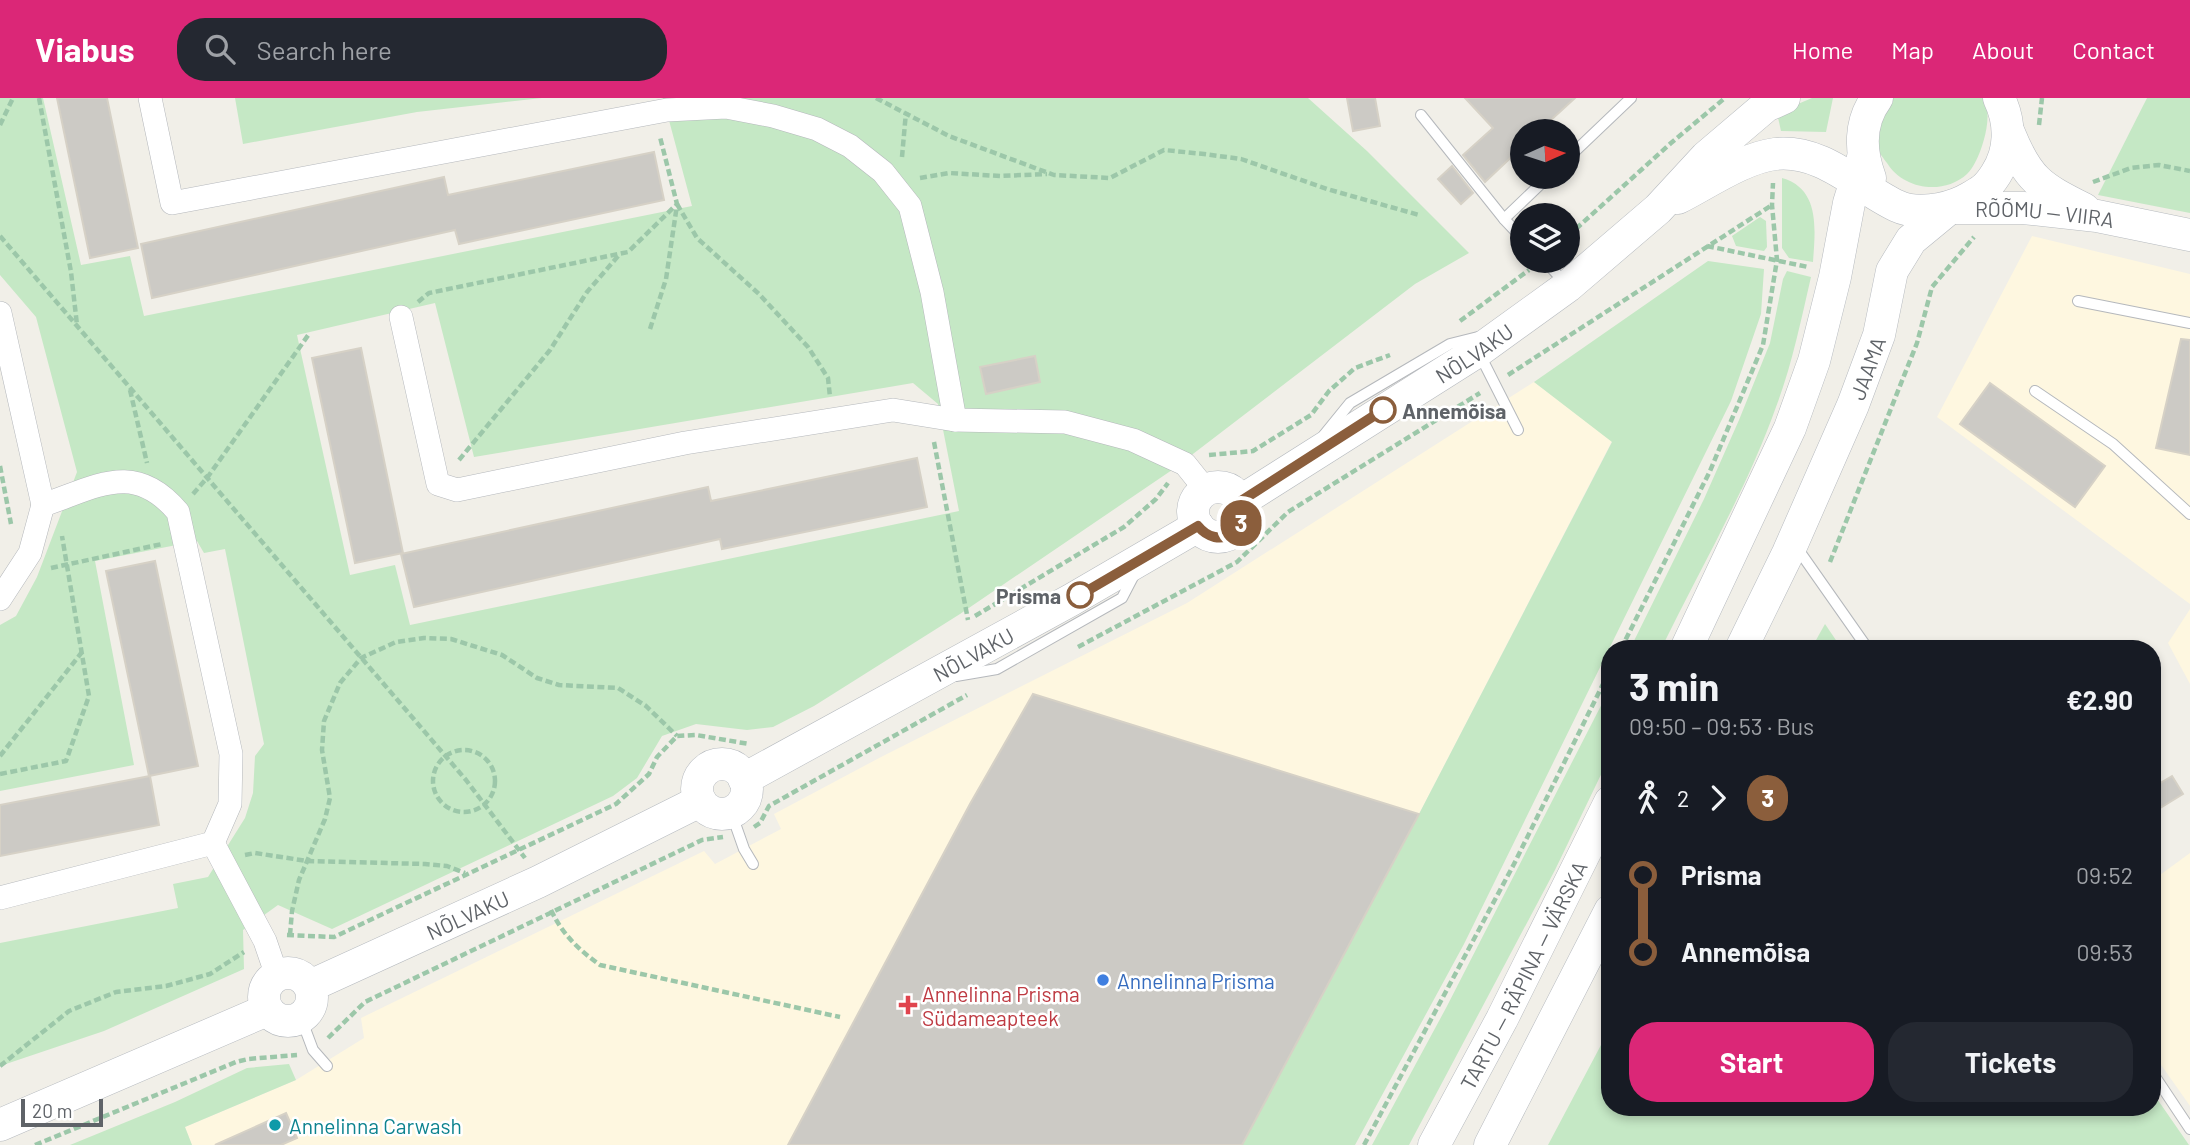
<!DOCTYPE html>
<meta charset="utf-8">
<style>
:root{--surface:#171b24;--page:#242831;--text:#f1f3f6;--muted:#9ea1a6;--accent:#db2777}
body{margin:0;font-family:Barlow,sans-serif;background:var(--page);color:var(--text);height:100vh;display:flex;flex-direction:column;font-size:26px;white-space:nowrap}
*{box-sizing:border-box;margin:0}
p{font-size:23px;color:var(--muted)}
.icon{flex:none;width:38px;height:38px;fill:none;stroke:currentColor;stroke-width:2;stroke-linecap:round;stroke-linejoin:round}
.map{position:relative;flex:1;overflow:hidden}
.panel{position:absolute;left:1601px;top:542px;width:560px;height:476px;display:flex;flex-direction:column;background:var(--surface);border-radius:28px;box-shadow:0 4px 10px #0003}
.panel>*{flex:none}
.badge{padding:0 14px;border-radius:23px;font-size:24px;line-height:46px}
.needle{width:46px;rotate:87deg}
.fabs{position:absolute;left:1510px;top:21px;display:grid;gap:14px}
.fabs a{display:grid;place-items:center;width:70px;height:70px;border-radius:50%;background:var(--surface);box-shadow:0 4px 10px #0003;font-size:35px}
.scale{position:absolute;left:21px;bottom:18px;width:82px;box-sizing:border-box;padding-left:7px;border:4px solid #5f6368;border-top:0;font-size:19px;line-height:24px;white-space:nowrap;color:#5f6368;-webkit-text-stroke:5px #fff;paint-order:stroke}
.map>.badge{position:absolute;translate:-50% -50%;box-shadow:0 0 0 4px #fff}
.legs{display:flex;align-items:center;gap:10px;height:77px;padding:0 28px;font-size:23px}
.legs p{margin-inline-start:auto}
.head{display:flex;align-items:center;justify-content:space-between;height:119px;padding:0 28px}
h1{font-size:38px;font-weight:700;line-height:52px}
.button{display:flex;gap:14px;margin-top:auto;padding:14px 28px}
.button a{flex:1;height:80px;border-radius:28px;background:var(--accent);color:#fff;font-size:28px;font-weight:700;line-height:80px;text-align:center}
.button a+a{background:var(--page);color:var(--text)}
ul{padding:0 28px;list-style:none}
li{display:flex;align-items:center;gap:24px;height:77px;font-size:26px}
li i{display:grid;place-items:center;width:10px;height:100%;margin:0 9px;background:currentColor}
li i::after{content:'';width:18px;height:18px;margin:-9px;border:5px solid;border-radius:50%;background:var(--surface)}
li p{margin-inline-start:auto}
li:first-child i{background:linear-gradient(#0000 50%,currentColor 0)}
li:last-child i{background:linear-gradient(currentColor 50%,#0000 0)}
header{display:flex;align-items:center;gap:42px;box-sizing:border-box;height:98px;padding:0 35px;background:var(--accent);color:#fff}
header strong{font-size:33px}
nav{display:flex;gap:38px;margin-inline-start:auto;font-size:24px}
.search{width:490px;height:63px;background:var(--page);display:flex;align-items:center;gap:18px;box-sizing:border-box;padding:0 24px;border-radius:28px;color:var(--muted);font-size:26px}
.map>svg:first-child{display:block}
.commercial{fill:#fef7e0}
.green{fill:#c5e8c5;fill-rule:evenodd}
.building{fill:#cccac5;stroke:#d6d1c6;stroke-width:2}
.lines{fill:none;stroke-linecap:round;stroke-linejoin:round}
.lane-casing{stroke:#b5b8bc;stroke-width:12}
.street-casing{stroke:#b5b8bc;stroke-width:24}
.secondary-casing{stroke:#b6babf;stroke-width:33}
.path{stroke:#9cc7a9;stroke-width:4.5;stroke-dasharray:7 3.5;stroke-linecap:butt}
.lane{stroke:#fff;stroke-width:10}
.street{stroke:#fff;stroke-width:23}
.secondary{stroke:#fff;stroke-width:32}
.line-1-casing{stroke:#fff;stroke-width:16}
.line-1{stroke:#8b5e3c;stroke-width:10}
.stop-1-dot{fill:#fff;stroke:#8b5e3c;stroke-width:3.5}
.shop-dot{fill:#3f7fe0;stroke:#fff;stroke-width:2.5}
.health-dot{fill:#e0444e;stroke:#fff;stroke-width:2.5}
.culture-dot{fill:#0f9aa8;stroke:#fff;stroke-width:2.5}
.labels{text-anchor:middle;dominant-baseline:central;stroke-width:5;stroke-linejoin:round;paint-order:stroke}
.street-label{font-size:21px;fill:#5f6368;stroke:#fff}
.stop-label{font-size:21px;font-weight:bold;fill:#5f6368;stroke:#fff;text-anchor:start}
.shop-label{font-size:21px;fill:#366cbe;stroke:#fff;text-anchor:start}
.health-label{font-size:21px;fill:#be3a42;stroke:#fff;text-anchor:start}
.culture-label{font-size:21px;fill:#0d838f;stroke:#fff;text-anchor:start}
</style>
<header>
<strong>Viabus</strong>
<div class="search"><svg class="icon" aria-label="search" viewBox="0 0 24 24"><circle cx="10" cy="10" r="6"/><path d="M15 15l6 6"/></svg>Search here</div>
<nav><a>Home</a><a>Map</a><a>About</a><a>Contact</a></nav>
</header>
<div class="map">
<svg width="2190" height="1047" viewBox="0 0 2190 1047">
<rect width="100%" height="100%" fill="#f1efe8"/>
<g class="commercial">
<polygon points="2032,138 2190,176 2190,506 1937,319"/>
<polygon points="1534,284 1612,343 1419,716 1242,1047 192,1047 185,1029 296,982 364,940 361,920 704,753 715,766 781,731 774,716 881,659 1187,505"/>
<polygon points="2190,511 2190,586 2168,545"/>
<polygon points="2190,755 2190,1008 2152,954 2153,782"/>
</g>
<g class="green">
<path d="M0,0H43L81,167L130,158L144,218L692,108L663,0H1308L1367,53L1469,155L1415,186L1172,372L960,516L814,608L773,629L747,632L696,626L662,638L637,680L613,698L332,831L278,807L243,832L244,871L104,933L0,968V845L178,810L173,786L208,779L245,720L253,695L255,658L264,646L225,451L204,455L197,443L95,463L134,667L0,693V527L16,518L37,479L77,374L36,219L0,177ZM435,205L474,359L913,285L938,306L959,413L410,527L395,467L350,477L297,237Z"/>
<polygon points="235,0 542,0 417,14 243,46"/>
<polygon points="1812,0 1833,0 1826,34 1781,33 1777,15"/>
<path d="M1892,0H1985C1990,16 1987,33 1982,48C1979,57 1974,69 1967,76C1943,98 1903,91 1887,65C1884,61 1879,55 1878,51C1873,33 1883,15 1892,0Z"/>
<polygon points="2147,0 2190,0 2190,115 2098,97"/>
<path d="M1782,80C1821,91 1815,133 1813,164L1789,160L1782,150Z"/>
<polygon points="1760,119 1766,123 1767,149 1764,153 1736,148 1732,138"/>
<polygon points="1708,163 1764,171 1761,216 1731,303 1464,846 1355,1047 1242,1047 1419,716 1612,344 1534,284"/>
<path d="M1787,173L1811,179C1801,222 1792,267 1776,309C1746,393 1700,471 1661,551H1630L1704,401L1739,322L1770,245L1783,181Z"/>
<polygon points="1825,526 1842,551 1811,551"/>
<polygon points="1610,590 1610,658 1555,772 1409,1047 1372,1047 1446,910"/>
<polygon points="1610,930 1610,1010 2152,1010 2153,995 2189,1047 1548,1047"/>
<polygon points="289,966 296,982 185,1029 192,1047 70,1047 175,1004 247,970"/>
</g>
<g class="building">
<polygon points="57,0 107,0 138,150 90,160"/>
<polygon points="1347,0 1375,0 1380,28 1353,33"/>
<polygon points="1465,0 1575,0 1539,33 1522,33 1522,49 1485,84 1463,57 1493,30"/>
<polygon points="654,54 664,102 459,146 455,132 152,200 141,146 444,79 448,97"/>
<polygon points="1452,68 1473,95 1461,106 1438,81"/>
<polygon points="2181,241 2190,242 2190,357 2156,350"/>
<polygon points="361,250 403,455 355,465 312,260"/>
<polygon points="1035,258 1040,284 986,296 980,269"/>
<polygon points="1990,285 2105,368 2075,409 1960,326"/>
<polygon points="917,360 927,409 722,451 720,441 414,509 401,456 708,389 711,403"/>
<polygon points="155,463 198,668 149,678 106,473"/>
<polygon points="1033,596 1419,716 1242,1047 788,1047 970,706"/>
<polygon points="150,678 159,727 0,758 0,707"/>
<polygon points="2172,678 2183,696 2152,715 2152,690"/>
<polygon points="286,1015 297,1040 281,1047 215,1047"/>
</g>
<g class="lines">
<defs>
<g id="lane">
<polyline points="1421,17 1504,121"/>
<polyline points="1568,60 1631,0"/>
<polyline points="1522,140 1504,121 1548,79"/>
<polyline points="1545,163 1566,186"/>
<polyline points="2078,203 2190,225"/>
<polyline points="1480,257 1518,332"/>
<polyline points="2035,293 2113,346 2190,416"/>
<polyline points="1324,337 1350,305 1450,246 1478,239"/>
<polyline points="1795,447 1868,551"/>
<polyline points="956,578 997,571 1122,500 1134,477"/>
<polyline points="731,714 744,751 753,766"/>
<polyline points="301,920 313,952 327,968"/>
<polyline points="2152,974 2190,1031"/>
</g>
<g id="street">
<polyline points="150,0 172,105 667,12 726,9 773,18 817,31 850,48 883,74 910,108 932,194 955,322"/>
<path d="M0,215L43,407C97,389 134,362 178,414L231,656L230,706L213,745L0,800"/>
<polyline points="401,219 438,386 457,392 685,345 893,312 955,322 1065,324 1133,342 1185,366 1205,391"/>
<polyline points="0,501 30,455 43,407"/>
<polyline points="213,745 265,843 277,878"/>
</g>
<g id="secondary">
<path d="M2009,35C2028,82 2040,89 2084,111"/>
<path d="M1870,80C1860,53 1859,24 1877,0"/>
<path d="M1678,100C1706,86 1743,60 1775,56C1823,51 1857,89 1897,108C1916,117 1945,112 1964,103C1980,94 1986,92 1996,76C2011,53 2011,25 1999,0"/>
<path id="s1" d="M1956,110H2023L2097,118L2190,137"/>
<circle cx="1218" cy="414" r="25"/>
<path id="s2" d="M1241,403L1478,253L1568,188L1658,111L1706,59L1766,8L1784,0"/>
<polyline points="1686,551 1790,330 1814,263 1835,179 1849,105 1863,60"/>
<path id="s3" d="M1741,551L1788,455L1853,307L1879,237L1892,173L1911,142L1951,109"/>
<circle cx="722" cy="691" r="25"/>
<path id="s4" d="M744,681L1071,502L1198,428"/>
<circle cx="288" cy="899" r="24"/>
<path id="s5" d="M310,888L538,784L700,703"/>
<polyline points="0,1027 267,912"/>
<path id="s6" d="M1434,1047L1502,921L1610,704"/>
<polyline points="1490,1047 1610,813"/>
</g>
</defs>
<use href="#lane" class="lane-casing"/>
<use href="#street" class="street-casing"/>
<use href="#secondary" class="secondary-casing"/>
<g class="path">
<polyline points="39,0 71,174 77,227"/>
<polyline points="876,0 949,38 1054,77 1110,80 1164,52 1204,56 1241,61 1327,91 1419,117"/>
<polyline points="0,27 13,0"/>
<polyline points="2039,27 2042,0"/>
<polyline points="902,59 906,14"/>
<polyline points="920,80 949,75 1000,78 1047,76"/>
<polyline points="2093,84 2131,70 2159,67 2190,73"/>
<polyline points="677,106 697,140 759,196 808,249 828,280 830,299"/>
<polyline points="0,138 466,682 525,760"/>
<polyline points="1568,138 1671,45 1725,0"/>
<polyline points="1707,148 1808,169"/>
<polyline points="418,204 429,195 628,154 677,106 660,39"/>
<polyline points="1460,223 1529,172"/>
<polyline points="650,231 666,181 677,107"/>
<polyline points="1508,277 1772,107"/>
<polyline points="130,292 147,365"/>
<polyline points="934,344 968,522"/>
<polyline points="1209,357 1253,353 1311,317 1329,293 1355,270 1390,257"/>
<polyline points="459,362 550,252 587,194 619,157"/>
<polyline points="0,368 11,426"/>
<polyline points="193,396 207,380 309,236"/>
<polyline points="1830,464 1917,245 1932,189 1974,139"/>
<polyline points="51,470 162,446"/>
<polyline points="975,518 1124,429 1156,401 1168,385"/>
<polyline points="1078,549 1237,464 1288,414 1480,295"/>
<polyline points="1621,551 1710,373 1763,247 1777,162 1772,107 1773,85"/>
<circle cx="464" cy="683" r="31"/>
<polyline points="0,658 82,554"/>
<polyline points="0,676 66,663 89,598 62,438"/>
<polyline points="754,729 760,725 769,708 967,597"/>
<polyline points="245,757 255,755 307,763 425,766 447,768 465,775"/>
<path d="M551,812C562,836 579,852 600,867L840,919"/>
<polyline points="287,837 334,839 616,706 649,676 657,659 677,638 696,637 749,646"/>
<polyline points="290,837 292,813 299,782 325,721 330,700 322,652 324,623 340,585 361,560 396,544 424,540 451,541 502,557 537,580 559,587 618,590 646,608 677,638"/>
<polyline points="328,940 365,904 702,742 723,739"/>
<polyline points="0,968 69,913 116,894 166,888 210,876 244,854"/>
<polyline points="35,1047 236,964 248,961 297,957"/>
<polyline points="1364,1047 1514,766 1610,572"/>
</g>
<use href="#lane" class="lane"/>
<use href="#street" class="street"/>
<use href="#secondary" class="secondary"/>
</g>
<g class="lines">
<defs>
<path id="line-1" d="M1080,497L1198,428C1218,453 1251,434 1241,403L1383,312"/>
</defs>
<use href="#line-1" class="line-1-casing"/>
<use href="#line-1" class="line-1"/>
</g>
<g class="stop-1-dot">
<circle cx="1383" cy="312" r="12"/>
<circle cx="1080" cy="497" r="12"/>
</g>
<circle class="shop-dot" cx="1103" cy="882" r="7"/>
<path class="health-dot" d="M904.5 896.5h7v7h7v7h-7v7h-7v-7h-7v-7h7z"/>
<circle class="culture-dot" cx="275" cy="1027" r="7"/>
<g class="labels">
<g class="street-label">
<text stroke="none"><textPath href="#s1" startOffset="89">RÕÕMU — VIIRA</textPath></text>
<text stroke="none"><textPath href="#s2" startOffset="276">NÕLVAKU</textPath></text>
<text stroke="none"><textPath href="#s3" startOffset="308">JAAMA</textPath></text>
<text stroke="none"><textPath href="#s4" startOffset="261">NÕLVAKU</textPath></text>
<text stroke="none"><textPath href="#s5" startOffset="173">NÕLVAKU</textPath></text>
<text stroke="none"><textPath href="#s6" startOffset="192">TARTU — RÄPINA — VÄRSKA</textPath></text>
</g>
<g class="stop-label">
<text x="1402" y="312">Annemõisa</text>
<text x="1061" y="497" text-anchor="end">Prisma</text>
</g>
<g class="shop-label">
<text x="1117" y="882">Annelinna Prisma</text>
</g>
<g class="health-label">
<text x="922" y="895">Annelinna Prisma<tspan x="922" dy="24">Südameapteek</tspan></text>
</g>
<g class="culture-label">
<text x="289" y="1027">Annelinna Carwash</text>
</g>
</g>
</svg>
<div class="fabs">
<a><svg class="needle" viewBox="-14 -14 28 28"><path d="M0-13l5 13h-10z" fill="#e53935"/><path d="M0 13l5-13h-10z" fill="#9ea1a6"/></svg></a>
<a><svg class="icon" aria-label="layers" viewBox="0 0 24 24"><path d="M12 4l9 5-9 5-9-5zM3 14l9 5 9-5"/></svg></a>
</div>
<div class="scale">20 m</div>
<b class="badge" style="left:1241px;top:425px;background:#8b5e3c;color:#fff">3</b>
<section class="panel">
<div class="head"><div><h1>3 min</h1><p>09:50 – 09:53 · Bus</p></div><b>€2.90</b></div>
<div class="legs"><svg class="icon" aria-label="walk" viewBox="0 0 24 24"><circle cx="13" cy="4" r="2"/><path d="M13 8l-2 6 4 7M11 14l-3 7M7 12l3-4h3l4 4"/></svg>2<svg class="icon" aria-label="forward" viewBox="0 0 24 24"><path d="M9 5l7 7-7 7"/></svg><b class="badge" style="background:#8b5e3c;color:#fff">3</b></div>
<ul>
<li><i style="color:#8b5e3c"></i><b>Prisma</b><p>09:52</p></li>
<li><i style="color:#8b5e3c"></i><b>Annemõisa</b><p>09:53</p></li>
</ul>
<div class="button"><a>Start</a><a>Tickets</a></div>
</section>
</div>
